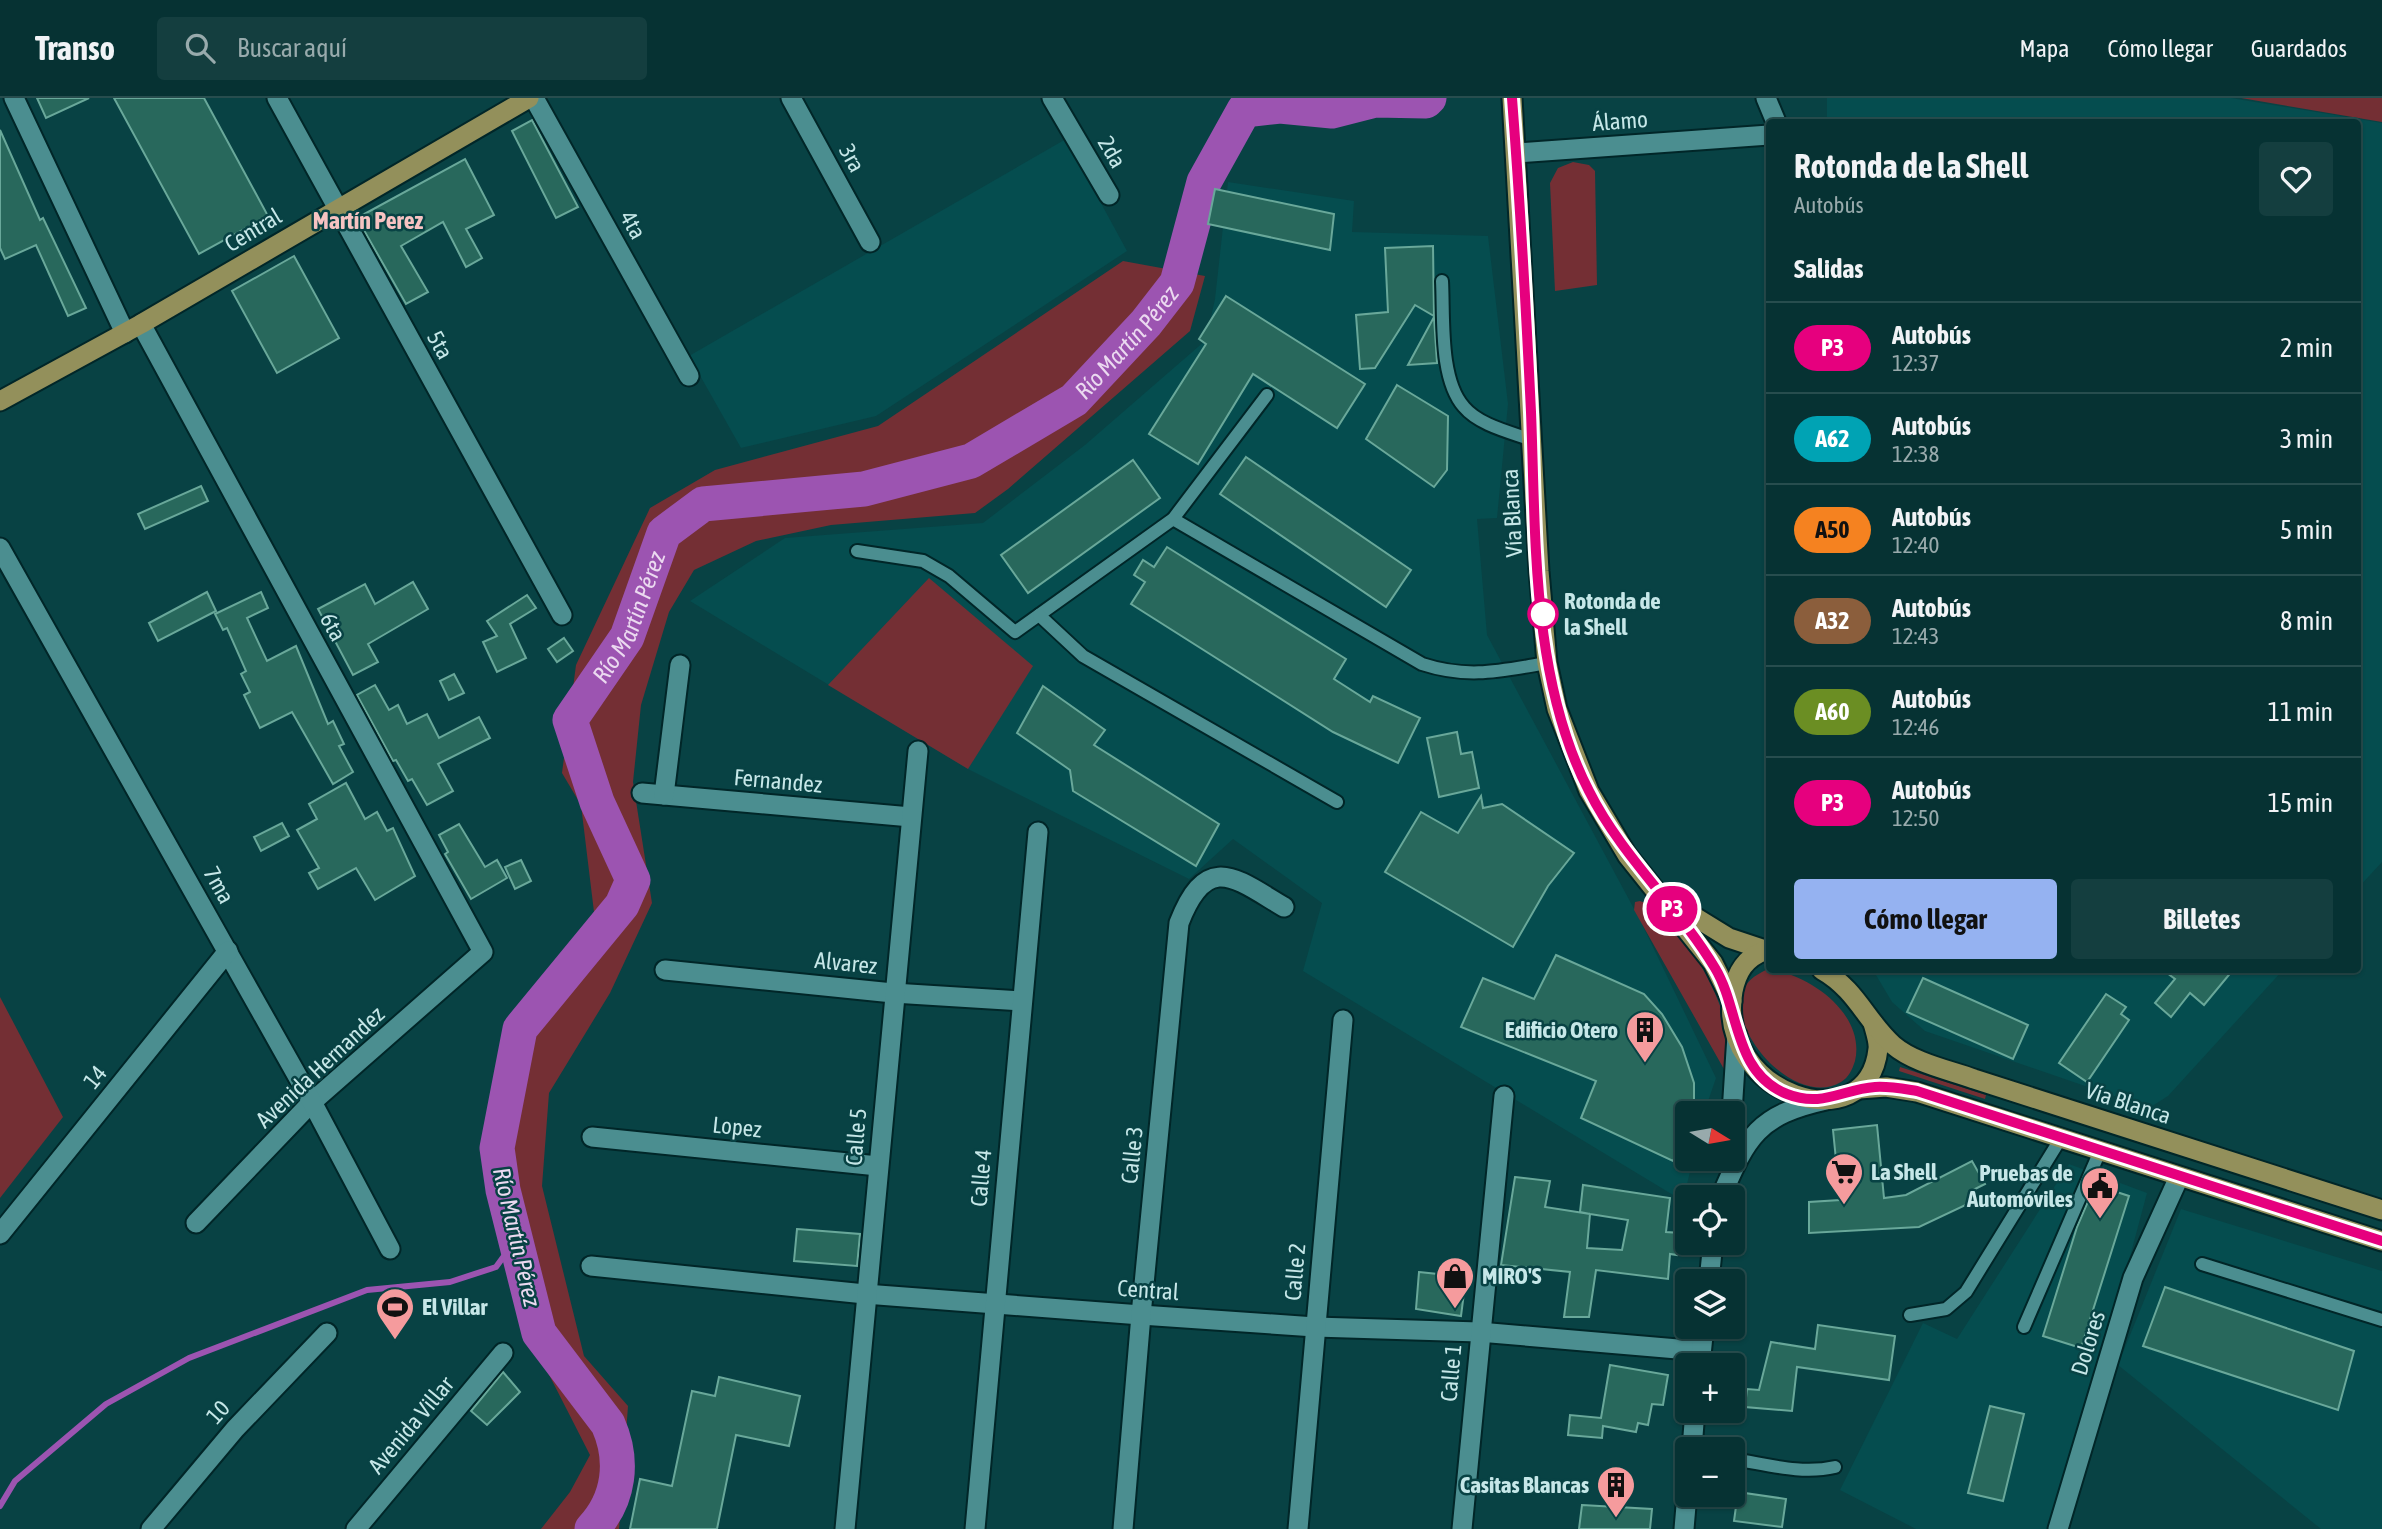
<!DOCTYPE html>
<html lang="es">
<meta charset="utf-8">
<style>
:root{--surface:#063233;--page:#143e3f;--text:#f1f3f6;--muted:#98aaac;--line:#274d4e;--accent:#95b2f1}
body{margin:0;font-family:"Asap Condensed",sans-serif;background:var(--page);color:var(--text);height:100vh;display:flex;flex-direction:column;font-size:26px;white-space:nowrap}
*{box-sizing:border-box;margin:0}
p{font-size:23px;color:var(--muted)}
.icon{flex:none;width:38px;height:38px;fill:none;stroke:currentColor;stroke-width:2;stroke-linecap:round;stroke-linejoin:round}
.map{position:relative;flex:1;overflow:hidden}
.side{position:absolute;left:1766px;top:21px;width:595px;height:854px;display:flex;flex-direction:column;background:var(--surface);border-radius:7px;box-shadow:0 2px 5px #0004,0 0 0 2px var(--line)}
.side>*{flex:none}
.badge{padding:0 14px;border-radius:23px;font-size:24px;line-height:46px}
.needle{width:46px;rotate:101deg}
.buttons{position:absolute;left:1675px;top:1003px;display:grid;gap:14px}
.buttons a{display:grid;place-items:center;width:70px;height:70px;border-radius:7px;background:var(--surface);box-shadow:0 2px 5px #0004,0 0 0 2px var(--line);font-size:35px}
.map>.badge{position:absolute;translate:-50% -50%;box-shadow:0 0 0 4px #fff}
h2{padding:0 28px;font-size:26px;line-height:63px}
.round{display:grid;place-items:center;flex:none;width:74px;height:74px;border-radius:7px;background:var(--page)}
.head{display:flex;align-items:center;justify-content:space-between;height:119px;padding:0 28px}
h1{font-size:33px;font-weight:700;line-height:52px}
.cta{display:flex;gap:14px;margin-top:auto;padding:14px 28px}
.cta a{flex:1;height:80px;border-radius:7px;background:var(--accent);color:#111;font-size:28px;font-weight:700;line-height:80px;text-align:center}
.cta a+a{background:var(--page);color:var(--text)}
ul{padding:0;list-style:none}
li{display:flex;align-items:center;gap:21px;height:91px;padding:0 28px;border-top:2px solid var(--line)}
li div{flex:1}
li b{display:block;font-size:26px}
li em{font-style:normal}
li .badge{min-width:77px;font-weight:700;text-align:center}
header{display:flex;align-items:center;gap:42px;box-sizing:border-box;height:98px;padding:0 35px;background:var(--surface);border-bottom:2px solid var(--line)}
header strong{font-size:33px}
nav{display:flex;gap:38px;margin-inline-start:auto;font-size:24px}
.search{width:490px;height:63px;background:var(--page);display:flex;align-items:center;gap:18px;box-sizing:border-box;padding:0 24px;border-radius:7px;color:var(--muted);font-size:26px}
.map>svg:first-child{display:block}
.built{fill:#054d4f}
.grass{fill:#742f34}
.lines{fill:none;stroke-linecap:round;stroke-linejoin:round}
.stream{stroke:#9c54b1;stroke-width:6}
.river{stroke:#9c54b1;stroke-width:35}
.building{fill:#28685c;stroke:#69a89a;stroke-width:2;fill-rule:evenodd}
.service-casing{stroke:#012628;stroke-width:16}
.minor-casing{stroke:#012628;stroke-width:23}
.secondary-casing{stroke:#012628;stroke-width:23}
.primary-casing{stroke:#012628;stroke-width:23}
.service{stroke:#4b8e90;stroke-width:12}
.minor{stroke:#4b8e90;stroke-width:19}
.secondary{stroke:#4b8e90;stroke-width:19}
.primary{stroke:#93905b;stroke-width:19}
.line-casing{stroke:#fff;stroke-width:16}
.line{stroke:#e6007e;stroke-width:10}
.stop-dot{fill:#fff;stroke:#e6007e;stroke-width:3.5}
.labels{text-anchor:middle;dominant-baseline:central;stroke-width:5;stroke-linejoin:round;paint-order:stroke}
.street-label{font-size:23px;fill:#c6e7e8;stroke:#084244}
.stop-label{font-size:23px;font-weight:bold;fill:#c6e7e8;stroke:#084244;text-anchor:start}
.poi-label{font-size:23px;font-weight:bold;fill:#c6e7e8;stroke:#084244;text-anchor:end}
.neighbourhood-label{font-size:24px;font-weight:bold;fill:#f7c3c2;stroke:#084244}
.water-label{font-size:24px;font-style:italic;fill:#ebd9f0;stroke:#084244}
</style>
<header>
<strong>Transo</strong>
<div class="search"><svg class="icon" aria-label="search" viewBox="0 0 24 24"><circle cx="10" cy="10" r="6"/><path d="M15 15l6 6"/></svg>Buscar aquí</div>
<nav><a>Mapa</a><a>Cómo llegar</a><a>Guardados</a></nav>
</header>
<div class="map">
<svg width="2382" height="1431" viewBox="0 0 2382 1431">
<rect width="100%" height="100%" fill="#084244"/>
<g class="built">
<polygon points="1827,0 2231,0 2382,25 2382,764 2357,791 2357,24 1827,24"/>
<polygon points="1066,41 1127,153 876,318 741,350 689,258"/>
<polygon points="1228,84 1354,103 1352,134 1488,138 1508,306 1497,420 1477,421 1487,537 1640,822 1716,980 1704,1015 1687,1015 1687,1060 1693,1061 1683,1103 1303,873 1322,805 1233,741 1189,781 968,671 690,503 785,440 983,425 1085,347 1206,242 1215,201"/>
<polygon points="1873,872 2283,872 2168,998 2149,1010 1925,933 1892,904"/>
<polygon points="2069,1066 2147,1095 2057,1431 1916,1431 1840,1392 1923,1225 1957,1241"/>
<polygon points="2181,1111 2382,1173 2382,1431 2321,1431 2118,1267"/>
</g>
<g class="grass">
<polygon points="2241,0 2382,0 2382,24"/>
<polygon points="1573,64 1589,67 1595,73 1597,187 1555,193 1550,85 1558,70"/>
<polygon points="1123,163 1205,178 1190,233 1008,391 975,415 831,427 756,443 694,472 669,514 641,607 633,684 652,805 610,895 549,995 542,1088 584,1258 628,1308 619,1431 541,1431 570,1394 590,1357 541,1261 522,1236 492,1098 527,900 594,814 581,707 562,675 576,567 650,410 715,372 878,328"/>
<polygon points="929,480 1033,568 968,671 828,587"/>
<path d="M1640,803C1678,816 1720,893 1727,931C1730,947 1728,964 1729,980L1634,812L1635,804Z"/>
<path d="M1768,871C1809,876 1866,916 1855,963C1852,972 1849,979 1841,984C1796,1011 1725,933 1744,891C1749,880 1758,876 1768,871Z"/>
<polygon points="0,899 63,1019 0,1100"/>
<polygon points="1900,969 1986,997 1985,1001 1899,973"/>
</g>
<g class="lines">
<polyline class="stream" points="0,1408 15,1383 106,1306 189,1260 367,1192 450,1184 496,1169 515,1143"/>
<path class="river" id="s1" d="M592,1431C620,1401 624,1362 608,1326L539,1235L503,1092L497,1050L520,931L622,807L633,782L597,704L570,622L627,539L664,435L703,406L864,391L971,363L1074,302L1146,225L1177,185L1204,84L1244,12L1280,8L1332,13L1375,2L1426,3L1429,0"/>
</g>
<g class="building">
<polygon points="37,0 89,0 46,20"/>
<polygon points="114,0 204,0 268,118 199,156"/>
<polygon points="532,22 578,109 556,120 512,33"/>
<polygon points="0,32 40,122 43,120 86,210 68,218 36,147 5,161 0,150"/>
<polygon points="465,61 494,117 466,131 482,160 466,169 443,124 401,148 428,194 406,206 357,120"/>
<polygon points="1215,91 1334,116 1330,152 1208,126"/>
<polygon points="1433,148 1434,218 1415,207 1375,270 1360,271 1356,217 1388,214 1385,150"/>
<polygon points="294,158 339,240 277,275 232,193"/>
<polygon points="1226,198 1365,286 1337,330 1253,276 1198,366 1149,336 1206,246 1199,241"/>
<polygon points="1434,219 1437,265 1408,267"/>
<polygon points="1397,287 1448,318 1447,372 1434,389 1366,341"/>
<polygon points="1246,359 1411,472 1386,509 1220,396"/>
<polygon points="1133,362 1160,400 1028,495 1001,457"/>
<polygon points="201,388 208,403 145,431 138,416"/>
<polygon points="1167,449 1346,561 1334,581 1370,604 1373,598 1420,620 1398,665 1333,634 1131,506 1145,484 1134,477 1143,462 1154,469"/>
<polygon points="413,484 428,511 368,546 378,564 353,577 318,511 365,486 375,506"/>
<polygon points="207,494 216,513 158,543 149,525"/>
<polygon points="261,494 268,510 247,520 267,563 296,548 328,626 333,623 344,646 339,648 353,674 333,686 292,614 260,630 244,597 250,594 241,576 246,573 227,530 223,532 215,516"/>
<polygon points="527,497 536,510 510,526 526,560 497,574 483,544 497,538 487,523"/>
<polygon points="564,540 573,553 557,564 548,551"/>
<polygon points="454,576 464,595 449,602 440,583"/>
<polygon points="375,587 389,612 398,607 407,626 427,616 439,640 479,619 490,640 438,666 453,693 427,707 412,681 408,683 396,662 393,663 357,597"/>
<polygon points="1043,588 1105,632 1094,647 1219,726 1196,768 1073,693 1070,672 1017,635"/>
<polygon points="1457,634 1461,656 1472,654 1479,690 1439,699 1427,640"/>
<polygon points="346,685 365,721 377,714 387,733 393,730 415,778 375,802 356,770 318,791 309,775 319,770 297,732 317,721 309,706"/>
<polygon points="1481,698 1483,710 1502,706 1574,755 1548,788 1513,849 1385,774 1421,714 1458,735"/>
<polygon points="282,725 289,738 261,753 254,739"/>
<polygon points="459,726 485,769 497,762 507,780 471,801 445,756 448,754 439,737"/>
<polygon points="521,762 531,783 515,791 505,769"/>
<polygon points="1556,857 1644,896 1662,916 1682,949 1694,985 1694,1015 1687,1015 1687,1034 1673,1063 1581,1020 1596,983 1461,929 1483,880 1534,901"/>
<polygon points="2163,872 2233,872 2204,907 2190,895 2171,919 2155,905 2175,881"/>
<polygon points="1923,880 2028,927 2013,961 1907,914"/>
<polygon points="2106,896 2126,909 2121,916 2129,922 2087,984 2059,965"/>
<polygon points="1877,1027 1884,1100 1906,1097 1972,1063 1985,1086 1969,1094 1972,1104 1919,1129 1809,1135 1809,1104 1840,1102 1833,1032"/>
<path d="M1515,1079L1550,1083L1545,1109L1590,1116L1580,1114L1583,1087L1670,1100L1666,1134L1681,1135L1677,1157L1670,1156L1668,1181L1596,1172L1589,1219H1564L1570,1174L1501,1167ZM1590,1116L1628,1122L1622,1152L1587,1150Z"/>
<polygon points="2095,1087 2129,1098 2081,1250 2043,1238 2077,1129"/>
<polygon points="797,1131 860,1136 857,1168 794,1163"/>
<polygon points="1419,1174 1466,1179 1461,1218 1416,1211"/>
<polygon points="2165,1189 2354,1253 2338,1312 2143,1248"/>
<polygon points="1818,1227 1895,1238 1889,1282 1797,1269 1792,1313 1745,1309 1747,1291 1759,1292 1771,1244 1815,1251"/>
<polygon points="1610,1267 1668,1277 1663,1307 1652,1306 1648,1327 1638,1325 1636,1334 1603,1328 1602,1340 1568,1337 1570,1317 1601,1320"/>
<polygon points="503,1274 520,1294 487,1327 471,1313"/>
<polygon points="719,1279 800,1298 789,1348 736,1337 717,1431 630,1431 640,1381 672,1388 692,1293 715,1298"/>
<polygon points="1990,1308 2024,1316 2003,1403 1968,1395"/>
<polygon points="1738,1394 1786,1401 1782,1429 1734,1423"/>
<polygon points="1582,1407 1652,1411 1650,1431 1579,1431"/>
</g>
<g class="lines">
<defs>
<g id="service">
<path d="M1442,183C1444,219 1439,281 1464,309C1479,327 1510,334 1532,342"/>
<path d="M1173,421L1422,566C1468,581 1500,573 1547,565"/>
<polyline points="857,453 923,463 949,478 1015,534 1173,421 1267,297"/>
<polyline points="1039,517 1083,558 1337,704"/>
<polyline points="2202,1166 2382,1222"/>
<polyline points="1910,1217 1946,1211 1966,1194 2061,1040"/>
<polyline points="2024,1229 2100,1053"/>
<path d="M1732,1361C1766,1366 1801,1377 1835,1369"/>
</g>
<g id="minor">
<polyline points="14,0 125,235"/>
<polyline points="277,0 562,517"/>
<polyline points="534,0 689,278"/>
<polyline points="791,0 870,144"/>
<polyline points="1052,0 1109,97"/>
<polyline points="1766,0 1776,24"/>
<polyline points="1516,55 1769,37"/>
<polyline points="141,226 483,854 312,1004 196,1125"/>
<polyline points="0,450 312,1004 390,1151"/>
<polyline points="642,695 911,719"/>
<polyline points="664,697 680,567"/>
<polyline points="665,872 893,895 1022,903"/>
<polyline points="592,1039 878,1068"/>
<polyline points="0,1136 228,853"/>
<polyline points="591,1168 865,1196 1141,1217 1315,1229 1479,1234 1701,1253"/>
<polyline points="151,1431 235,1331 327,1235"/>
<polyline points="356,1431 503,1255"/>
<polyline points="845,1431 918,653"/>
<polyline points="975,1431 1038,734"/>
<path d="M1123,1431L1141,1217L1179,825C1207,753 1235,780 1284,809"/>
<polyline points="1298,1431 1343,922"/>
<polyline points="1462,1431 1504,998"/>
<polyline points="2058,1431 2133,1180 2179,1079"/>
</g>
<g id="secondary">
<polyline points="1732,1015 1737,937"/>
<path d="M1721,1099C1747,1038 1758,1017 1826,1002"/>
<polyline points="1709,1183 1713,1144"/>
<polyline points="1700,1267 1704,1228"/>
<polyline points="1692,1351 1695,1312"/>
<polyline points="1684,1431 1687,1396"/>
</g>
<g id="primary">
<polyline points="1512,0 1539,473 1547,565 1557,611 1589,693 1627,757 1713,865 1732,903"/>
<polyline points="0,303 141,226 529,0"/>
<polyline points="1677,808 1729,840 1768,853"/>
<path d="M1764,853C1745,860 1737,874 1733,893C1715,997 1868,1046 1878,951C1879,944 1875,933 1873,925"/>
<path d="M1822,872C1857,892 1866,923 1893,947C1914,965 1949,972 1974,981L2382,1112"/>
<polyline points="1859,991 1886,989 1917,994 2382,1143"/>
</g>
</defs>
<use href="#service" class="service-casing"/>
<use href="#minor" class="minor-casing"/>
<use href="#secondary" class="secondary-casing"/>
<use href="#primary" class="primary-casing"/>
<use href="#service" class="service"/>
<use href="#minor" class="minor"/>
<use href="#secondary" class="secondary"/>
<use href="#primary" class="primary"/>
</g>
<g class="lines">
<defs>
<path id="line" d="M1512,0C1520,104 1526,209 1531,314C1536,438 1531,581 1589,693C1622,759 1678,808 1715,870C1740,911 1733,975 1787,996C1822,1010 1843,991 1875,989C1889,988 1904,991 1917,993L2382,1143"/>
</defs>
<use href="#line" class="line-casing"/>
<use href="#line" class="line"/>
</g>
<defs>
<symbol id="building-pin" viewBox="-11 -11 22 30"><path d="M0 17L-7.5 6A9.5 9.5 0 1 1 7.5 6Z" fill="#f59b9d" stroke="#084244"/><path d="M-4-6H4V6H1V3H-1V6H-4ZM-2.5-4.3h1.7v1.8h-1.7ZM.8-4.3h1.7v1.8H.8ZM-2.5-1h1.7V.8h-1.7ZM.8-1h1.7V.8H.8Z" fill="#111"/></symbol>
<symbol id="supermarket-pin" viewBox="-11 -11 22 30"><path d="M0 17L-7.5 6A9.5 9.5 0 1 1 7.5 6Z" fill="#f59b9d" stroke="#084244"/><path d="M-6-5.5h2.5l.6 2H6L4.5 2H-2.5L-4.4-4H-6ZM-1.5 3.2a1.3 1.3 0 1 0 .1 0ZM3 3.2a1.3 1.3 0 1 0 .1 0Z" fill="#111"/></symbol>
<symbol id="civic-pin" viewBox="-11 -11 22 30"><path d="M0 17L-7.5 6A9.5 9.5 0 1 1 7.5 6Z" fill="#f59b9d" stroke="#084244"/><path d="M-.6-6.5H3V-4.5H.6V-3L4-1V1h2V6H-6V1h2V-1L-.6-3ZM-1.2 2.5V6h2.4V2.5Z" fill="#111"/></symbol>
<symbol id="shop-pin" viewBox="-11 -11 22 30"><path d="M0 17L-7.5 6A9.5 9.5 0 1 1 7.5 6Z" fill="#f59b9d" stroke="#084244"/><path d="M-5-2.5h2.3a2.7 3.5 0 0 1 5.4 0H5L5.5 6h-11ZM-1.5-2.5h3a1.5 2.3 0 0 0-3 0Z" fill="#111"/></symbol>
<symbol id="stadium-pin" viewBox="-11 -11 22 30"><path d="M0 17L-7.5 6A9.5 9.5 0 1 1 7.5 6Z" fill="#f59b9d" stroke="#084244"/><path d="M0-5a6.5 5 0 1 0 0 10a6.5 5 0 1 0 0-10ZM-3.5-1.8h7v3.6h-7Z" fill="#111"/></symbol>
</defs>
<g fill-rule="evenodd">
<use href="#building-pin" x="1623" y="910" width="44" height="60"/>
<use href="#supermarket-pin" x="1822" y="1052" width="44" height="60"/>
<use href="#civic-pin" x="2078" y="1066" width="44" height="60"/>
<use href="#shop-pin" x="1433" y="1156" width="44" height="60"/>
<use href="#stadium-pin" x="373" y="1187" width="44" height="60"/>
<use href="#building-pin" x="1594" y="1365" width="44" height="60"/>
</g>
<circle class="stop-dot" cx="1543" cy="516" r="14"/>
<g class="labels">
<g class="street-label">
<text transform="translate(1620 23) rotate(-4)">Álamo</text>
<text transform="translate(1112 54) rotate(60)">2da</text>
<text transform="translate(852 60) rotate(61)">3ra</text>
<text transform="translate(633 127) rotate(61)">4ta</text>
<text transform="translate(253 132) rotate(-31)">Central</text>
<text transform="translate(440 247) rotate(61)">5ta</text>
<text transform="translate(1512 415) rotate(-93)">Vía Blanca</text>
<text transform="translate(333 529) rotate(61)">6ta</text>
<text transform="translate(778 683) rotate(5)">Fernandez</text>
<text transform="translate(219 787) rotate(61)">7ma</text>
<text transform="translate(846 865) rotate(6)">Alvarez</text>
<text transform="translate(320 969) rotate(-43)">Avenida Hernandez</text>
<text transform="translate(95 979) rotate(-51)">14</text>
<text transform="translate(2128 1005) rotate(18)">Vía Blanca</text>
<text transform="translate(737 1029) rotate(6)">Lopez</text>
<text transform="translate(856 1039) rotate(-85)">Calle 5</text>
<text transform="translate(1132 1057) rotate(-84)">Calle 3</text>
<text transform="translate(981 1080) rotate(-85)">Calle 4</text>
<text transform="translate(1295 1174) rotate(-85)">Calle 2</text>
<text transform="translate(1148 1192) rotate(4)">Central</text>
<text transform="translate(2088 1245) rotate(-73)">Dolores</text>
<text transform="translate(1451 1275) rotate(-85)">Calle 1</text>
<text transform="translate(218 1314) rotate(-48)">10</text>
<text transform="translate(411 1327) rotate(-50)">Avenida Villar</text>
</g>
<g class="stop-label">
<text x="1564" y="503">Rotonda de<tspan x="1564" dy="26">la Shell</tspan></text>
</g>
<g class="poi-label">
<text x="1618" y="932">Edificio Otero</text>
<text x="1871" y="1074" text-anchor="start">La Shell</text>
<text x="2073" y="1075">Pruebas de<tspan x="2073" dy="26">Automóviles</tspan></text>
<text x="1482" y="1178" text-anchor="start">MIRO'S</text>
<text x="422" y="1209" text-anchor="start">El Villar</text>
<text x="1589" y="1387">Casitas Blancas</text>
</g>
<g class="neighbourhood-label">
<text x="368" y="122">Martín Perez</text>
</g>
<g class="water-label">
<text stroke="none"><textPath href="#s1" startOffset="1628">Río Martín Pérez</textPath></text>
<text stroke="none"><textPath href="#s1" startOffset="1018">Río Martín Pérez</textPath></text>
<text transform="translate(517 1139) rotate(77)">Río Martín Pérez</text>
</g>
</g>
</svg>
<div class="buttons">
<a><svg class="needle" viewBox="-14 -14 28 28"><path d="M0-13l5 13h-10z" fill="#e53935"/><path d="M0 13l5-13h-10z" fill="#98aaac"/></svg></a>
<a><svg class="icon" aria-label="locate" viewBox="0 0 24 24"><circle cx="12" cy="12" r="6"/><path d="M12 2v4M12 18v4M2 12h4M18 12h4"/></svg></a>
<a><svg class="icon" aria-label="layers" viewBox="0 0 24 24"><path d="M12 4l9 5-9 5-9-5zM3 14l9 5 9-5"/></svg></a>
<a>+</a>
<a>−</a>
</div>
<b class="badge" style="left:1672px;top:811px;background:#e6007e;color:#fff">P3</b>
<section class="side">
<div class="head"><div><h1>Rotonda de la Shell</h1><p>Autobús</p></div><a class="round"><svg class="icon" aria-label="heart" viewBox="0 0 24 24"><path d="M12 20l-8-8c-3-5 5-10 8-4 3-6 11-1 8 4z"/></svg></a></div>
<h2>Salidas</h2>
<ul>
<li><span class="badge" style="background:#e6007e;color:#fff">P3</span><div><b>Autobús</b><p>12:37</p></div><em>2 min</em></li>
<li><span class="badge" style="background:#00a3b4;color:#fff">A62</span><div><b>Autobús</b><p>12:38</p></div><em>3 min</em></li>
<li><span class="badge" style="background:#f58220;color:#111">A50</span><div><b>Autobús</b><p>12:40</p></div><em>5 min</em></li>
<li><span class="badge" style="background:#8b5e3c;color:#fff">A32</span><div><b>Autobús</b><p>12:43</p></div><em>8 min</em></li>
<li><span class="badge" style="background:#6b8e23;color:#fff">A60</span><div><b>Autobús</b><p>12:46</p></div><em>11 min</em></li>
<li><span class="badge" style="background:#e6007e;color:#fff">P3</span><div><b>Autobús</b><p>12:50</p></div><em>15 min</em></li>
</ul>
<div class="cta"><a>Cómo llegar</a><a>Billetes</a></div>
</section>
</div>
